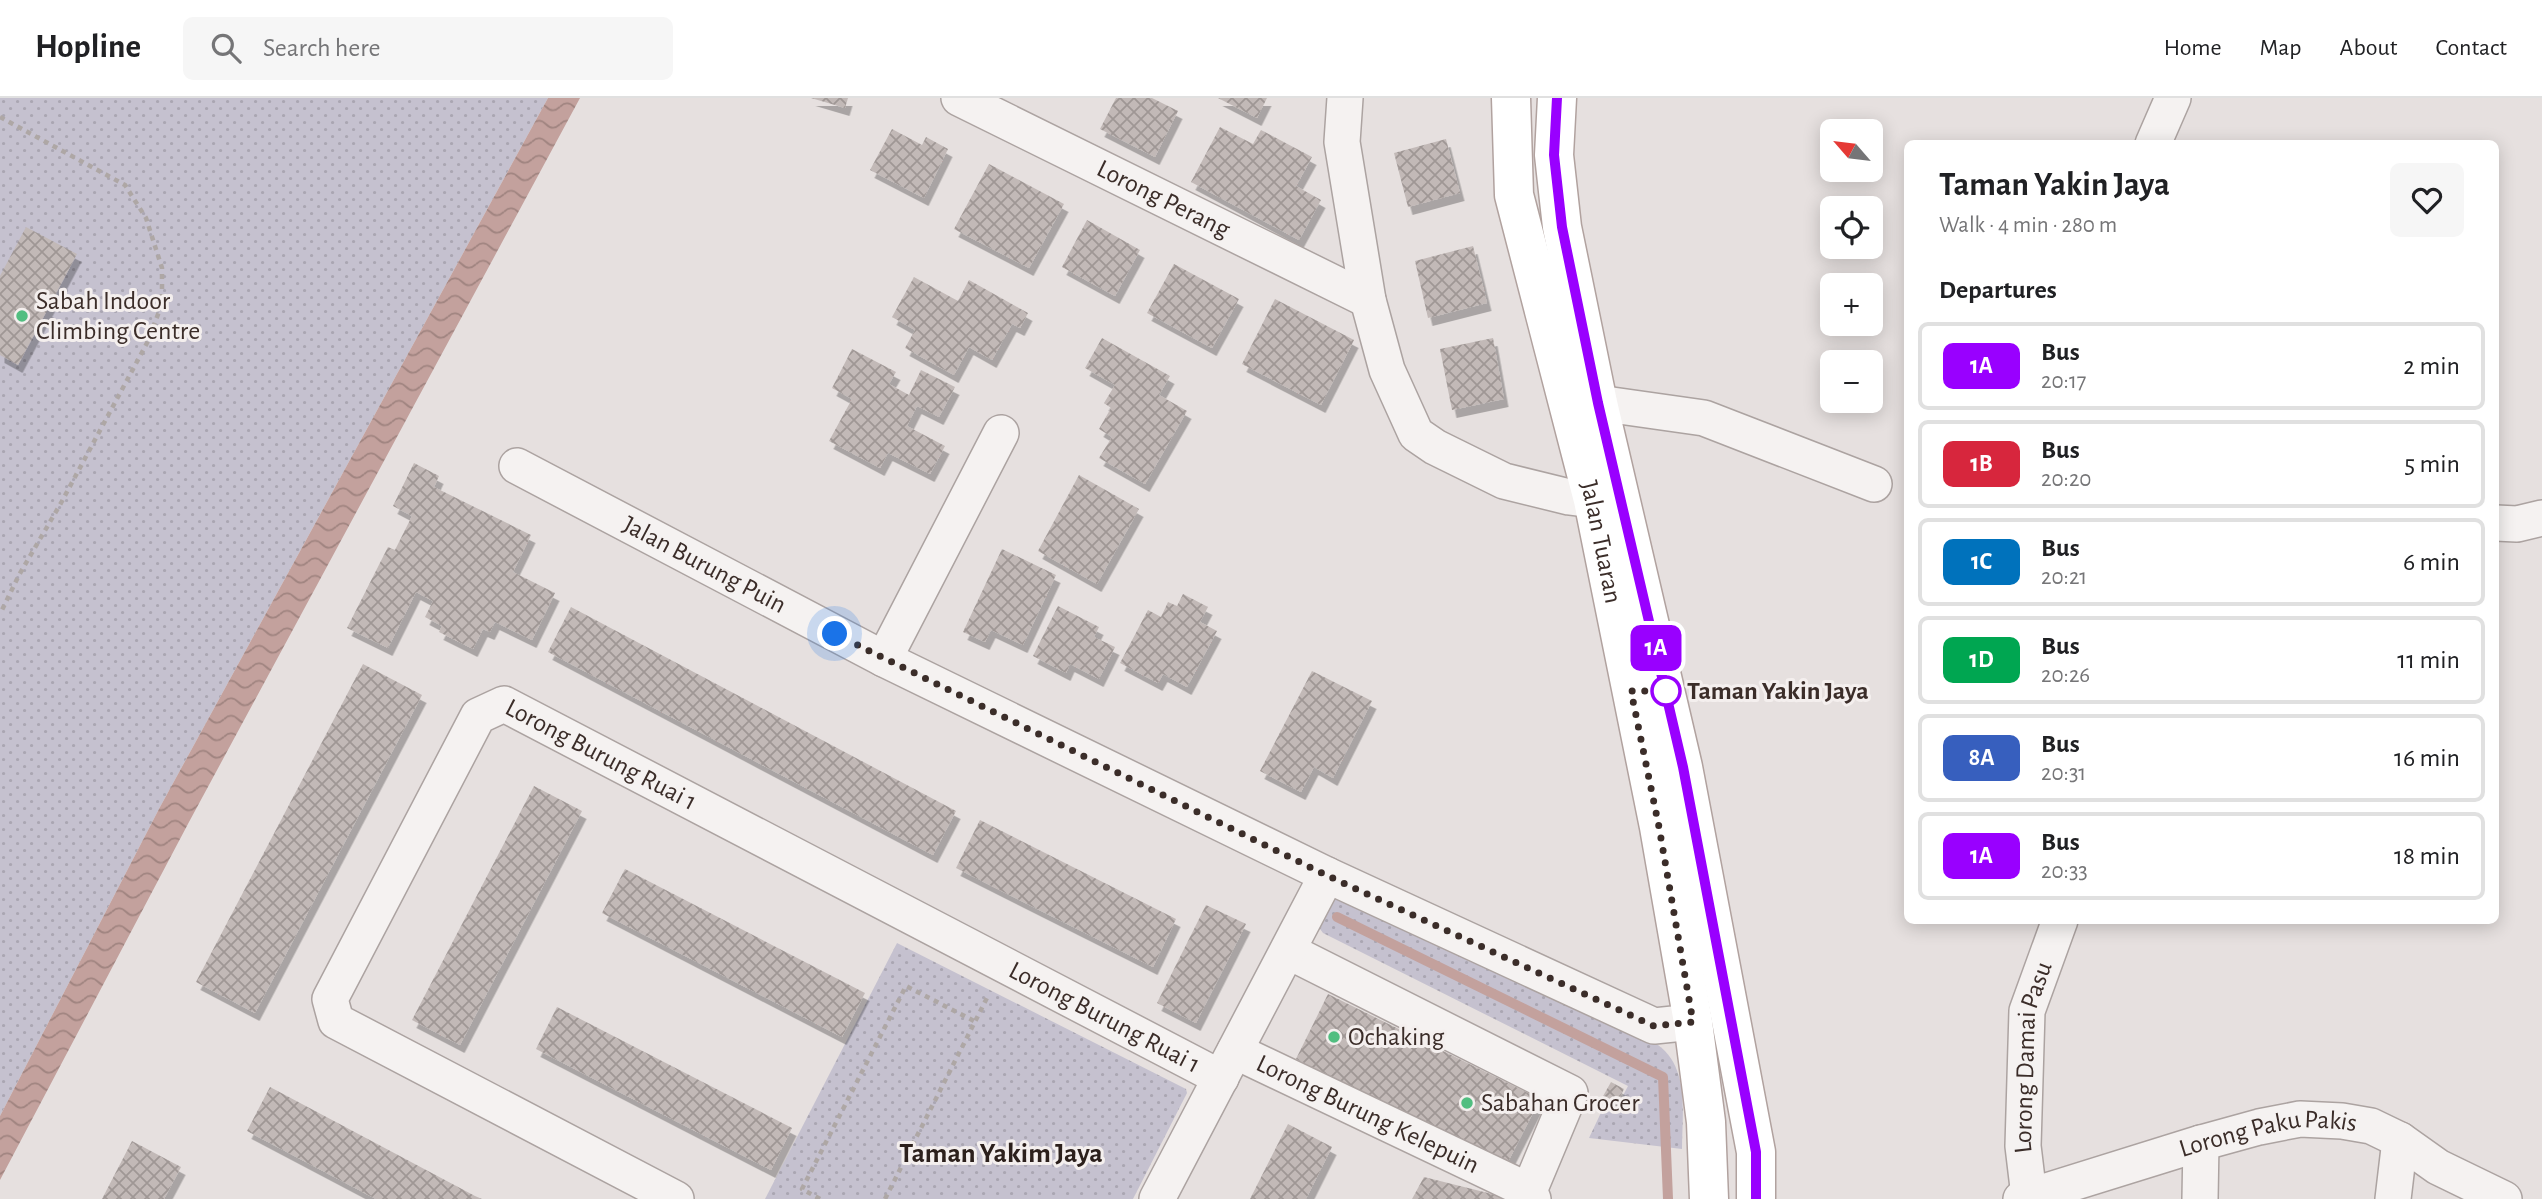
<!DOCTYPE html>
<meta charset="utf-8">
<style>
:root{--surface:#fff;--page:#f6f6f6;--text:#202124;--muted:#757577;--line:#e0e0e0}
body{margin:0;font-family:"Alegreya Sans",sans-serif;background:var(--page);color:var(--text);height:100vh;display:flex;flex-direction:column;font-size:26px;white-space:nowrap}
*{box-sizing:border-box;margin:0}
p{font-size:23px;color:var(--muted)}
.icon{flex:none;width:38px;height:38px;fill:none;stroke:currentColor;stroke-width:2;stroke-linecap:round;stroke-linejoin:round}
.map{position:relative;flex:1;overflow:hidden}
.details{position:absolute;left:1904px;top:42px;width:595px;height:784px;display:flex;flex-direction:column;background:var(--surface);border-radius:10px;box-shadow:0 4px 18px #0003}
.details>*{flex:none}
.badge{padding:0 14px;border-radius:10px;font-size:24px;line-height:46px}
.needle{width:46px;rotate:298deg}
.buttons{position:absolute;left:1820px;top:21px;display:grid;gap:14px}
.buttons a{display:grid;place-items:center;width:63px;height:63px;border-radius:10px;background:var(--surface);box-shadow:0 4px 18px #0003;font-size:35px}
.you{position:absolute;width:35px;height:35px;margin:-18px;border:5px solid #fff;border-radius:50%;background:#1a73e8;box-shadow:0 0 0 10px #1a73e833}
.map>.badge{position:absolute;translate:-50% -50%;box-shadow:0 0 0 4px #fff}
h2{padding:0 35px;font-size:26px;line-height:63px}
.round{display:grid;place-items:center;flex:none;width:74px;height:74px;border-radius:10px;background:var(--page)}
.overview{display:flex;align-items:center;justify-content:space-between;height:119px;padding:0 35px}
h1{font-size:33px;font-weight:600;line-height:52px}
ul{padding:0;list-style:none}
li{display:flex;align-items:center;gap:21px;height:88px;margin:0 14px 10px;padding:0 21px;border:4px solid var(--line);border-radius:10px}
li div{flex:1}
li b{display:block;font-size:26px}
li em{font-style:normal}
li .badge{min-width:77px;font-weight:700;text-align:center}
header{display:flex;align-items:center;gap:42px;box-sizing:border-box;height:98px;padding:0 35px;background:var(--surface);border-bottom:2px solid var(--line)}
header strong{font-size:33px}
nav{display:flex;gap:38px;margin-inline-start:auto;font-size:24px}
.search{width:490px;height:63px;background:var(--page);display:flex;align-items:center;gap:18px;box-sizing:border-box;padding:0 24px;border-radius:10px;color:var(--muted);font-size:26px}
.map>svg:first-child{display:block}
.green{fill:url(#green-dots)}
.water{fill:url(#water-waves)}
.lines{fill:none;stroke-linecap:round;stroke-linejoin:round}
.stream{stroke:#c3a19d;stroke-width:10}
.building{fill:url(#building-cross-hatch);filter:url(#shadow)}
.minor-casing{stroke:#aca3a1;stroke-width:38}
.major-casing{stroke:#b1a29f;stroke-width:41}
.path{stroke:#aea7a5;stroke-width:4.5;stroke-dasharray:5 5;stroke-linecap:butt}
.minor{stroke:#f5f2f1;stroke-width:35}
.major{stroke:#fff;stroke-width:38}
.line-casing{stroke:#fff;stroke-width:16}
.line{stroke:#90f;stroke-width:10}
.walk{stroke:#3b2d29;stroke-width:7;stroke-dasharray:0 12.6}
.poi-dot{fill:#51be80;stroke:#f4efee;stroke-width:2.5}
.stop-dot{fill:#fff;stroke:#90f;stroke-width:3.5}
.labels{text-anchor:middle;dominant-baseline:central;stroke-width:6;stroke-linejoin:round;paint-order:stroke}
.street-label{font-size:26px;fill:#3b2d29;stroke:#f4efee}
.poi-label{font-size:26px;fill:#3b2d29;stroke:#f4efee;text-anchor:start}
.stop-label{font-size:26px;font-weight:bold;fill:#3b2d29;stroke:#f4efee;text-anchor:start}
.neighbourhood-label{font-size:28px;font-weight:bold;fill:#2c201c;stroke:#f4efee}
</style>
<header>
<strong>Hopline</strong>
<div class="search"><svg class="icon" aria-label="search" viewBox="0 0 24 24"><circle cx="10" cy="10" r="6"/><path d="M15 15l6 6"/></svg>Search here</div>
<nav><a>Home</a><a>Map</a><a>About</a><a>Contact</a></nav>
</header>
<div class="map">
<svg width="2542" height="1101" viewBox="0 0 2542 1101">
<defs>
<pattern id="green-dots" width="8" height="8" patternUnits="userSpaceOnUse" patternTransform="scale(1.75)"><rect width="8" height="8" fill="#c5c1cf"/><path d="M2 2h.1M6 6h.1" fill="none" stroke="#aaa6b2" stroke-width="1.8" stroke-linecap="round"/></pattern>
<pattern id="water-waves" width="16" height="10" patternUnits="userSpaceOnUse" patternTransform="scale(1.75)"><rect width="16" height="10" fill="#c3a19d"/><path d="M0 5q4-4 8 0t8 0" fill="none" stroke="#a08480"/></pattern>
<pattern id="building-cross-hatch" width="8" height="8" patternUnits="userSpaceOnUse" patternTransform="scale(1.75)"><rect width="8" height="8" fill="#c2b9b7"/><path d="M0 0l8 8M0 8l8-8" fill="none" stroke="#9f9795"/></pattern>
<filter id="shadow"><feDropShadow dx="4.5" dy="8" stdDeviation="0" flood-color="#0004"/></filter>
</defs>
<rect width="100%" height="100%" fill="#e6e0df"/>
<g class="green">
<polygon points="0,0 548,0 160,709 0,1018"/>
<path d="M1336,800L1658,947C1690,970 1682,1016 1682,1051L1589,1040L1606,1004L1617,1009L1628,988L1323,835L1320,831L1321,827Z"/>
<polygon points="897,845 1186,991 1187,995 1133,1101 765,1101"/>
</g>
<polygon class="water" points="548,0 580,0 189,724 0,1082 0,1018 160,709"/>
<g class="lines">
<polyline class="stream" points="1337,819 1663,979 1668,1101"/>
</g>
<g class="building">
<polygon points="811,0 848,0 845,10"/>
<polygon points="1116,0 1152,0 1178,13 1155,59 1100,31"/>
<polygon points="1218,0 1267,0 1257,20"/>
<polygon points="1220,29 1253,46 1261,32 1312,59 1296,88 1321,102 1299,142 1191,84"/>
<polygon points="892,31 922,47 926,39 948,51 924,100 870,72"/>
<polygon points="1446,41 1460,95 1408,109 1394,55"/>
<polygon points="989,66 1064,106 1029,170 954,131"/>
<polygon points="1087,122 1140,152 1115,198 1062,169"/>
<polygon points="26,129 77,156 18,267 0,257 0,178"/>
<polygon points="1473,148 1487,205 1428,220 1415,163"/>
<polygon points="1174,166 1239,201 1212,250 1147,215"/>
<polygon points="914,179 958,203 969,182 1028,215 1020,230 1012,226 992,262 969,249 954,277 905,250 915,232 892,219"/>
<polygon points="1275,201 1354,242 1321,307 1242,266"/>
<polygon points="1102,240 1170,278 1159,297 1187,313 1145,386 1099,360 1112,339 1099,331 1111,310 1104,305 1115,287 1085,270"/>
<polygon points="1493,240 1504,301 1452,312 1440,251"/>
<polygon points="852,251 896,274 889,286 909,297 921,272 955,289 939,319 917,308 907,328 945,348 930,376 888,355 880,370 829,343 852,301 832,290"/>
<polygon points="414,365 439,378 434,389 531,437 513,474 555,495 532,542 495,524 490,534 483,531 473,551 439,534 442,528 425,519 433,503 416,494 388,550 347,530 388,449 395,452 412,418 393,408"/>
<polygon points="1079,377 1139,411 1097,486 1038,453"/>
<polygon points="1002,451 1056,477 1023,547 991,532 985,544 963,534"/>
<polygon points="1183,496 1208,509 1200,524 1217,533 1187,589 1163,576 1158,585 1120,565 1148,512 1161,519 1168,504 1177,508"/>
<polygon points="1058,508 1099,529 1094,539 1115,549 1099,581 1070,566 1066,575 1033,558"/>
<polygon points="571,509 956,713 933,757 548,554"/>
<polygon points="363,566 422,597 255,915 196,884"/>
<polygon points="1312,573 1372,603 1333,680 1314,669 1301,694 1260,673"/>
<polygon points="534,688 582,713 460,947 412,922"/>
<polygon points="980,722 1176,821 1153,869 956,770"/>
<polygon points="625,771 865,895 842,939 602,815"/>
<polygon points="1206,807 1246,826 1196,925 1157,905"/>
<polygon points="1328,896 1540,1001 1507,1066 1296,961"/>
<polygon points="557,909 792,1030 771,1072 536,951"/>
<polygon points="1611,984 1624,991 1616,1007 1602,1000"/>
<polygon points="270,989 475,1098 482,1101 376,1101 247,1033"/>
<polygon points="1288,1026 1332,1049 1306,1101 1250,1101"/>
<polygon points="132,1043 181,1069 164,1101 102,1101"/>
<polygon points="1424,1079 1508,1100 1508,1101 1412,1101"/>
</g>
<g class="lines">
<defs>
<g id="minor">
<path id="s1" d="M959,0L1368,202"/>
<polyline points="1345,0 1342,44 1368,202 1387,272 1416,336 1435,349 1504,383 1569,399 1593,402"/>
<polyline points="2153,46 2173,0"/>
<polyline points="1598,305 1704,320 1874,386"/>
<path id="s2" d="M517,368L884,561L1327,777L1654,928L1693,924"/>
<polyline points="2496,425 2517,426 2542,420"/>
<polyline points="884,561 1001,335"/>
<polyline points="1288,853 1570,995 1529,1093"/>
<path id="s3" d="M1235,953L1529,1093L1533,1101"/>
<path id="s4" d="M2029,1098L2023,1048L2027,913L2060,822"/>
<path id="s5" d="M676,1101L336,923L330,901L478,618L504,606L1221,980"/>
<polyline points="1157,1101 1327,777"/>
<path id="s6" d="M2021,1101L2201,1045L2259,1029L2300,1021L2342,1023L2371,1028L2400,1042L2438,1069L2504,1101"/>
<polyline points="2200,1101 2201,1045"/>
<polyline points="2393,1101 2400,1042"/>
</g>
<g id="major">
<path id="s7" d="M1511,0L1514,97L1593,402L1659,729L1693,924L1706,1024L1709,1101"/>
<polyline points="1557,0 1554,57 1562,129 1598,305 1683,669 1756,1054 1756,1101"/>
</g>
</defs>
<use href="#minor" class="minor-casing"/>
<use href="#major" class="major-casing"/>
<g class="path">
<polyline points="0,19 125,87 146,120 162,170 162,206 147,245 61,405 19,477 0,516"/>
<polyline points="820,1101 802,1091 906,888 976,924"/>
<polyline points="885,1101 989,896"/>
</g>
<use href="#minor" class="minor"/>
<use href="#major" class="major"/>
</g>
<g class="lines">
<defs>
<polyline id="line" points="1557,0 1554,57 1562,129 1598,305 1683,669 1756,1054 1756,1101"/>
</defs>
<use href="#line" class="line-casing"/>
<use href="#line" class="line"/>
<polyline class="walk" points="835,536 1326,777 1654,928 1693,924 1659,729 1631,593 1666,593"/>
</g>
<g class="poi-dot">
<circle cx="22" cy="218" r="7"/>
<circle cx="1334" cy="939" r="7"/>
<circle cx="1467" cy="1005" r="7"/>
</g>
<circle class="stop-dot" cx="1666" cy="593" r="14"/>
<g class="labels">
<g class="street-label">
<text stroke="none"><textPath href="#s1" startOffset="228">Lorong Perang</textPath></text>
<text stroke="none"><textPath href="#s7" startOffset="455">Jalan Tuaran</textPath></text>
<text stroke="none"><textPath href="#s2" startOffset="212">Jalan Burung Puin</textPath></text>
<text stroke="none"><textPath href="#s5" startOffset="864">Lorong Burung Ruai 1</textPath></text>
<text stroke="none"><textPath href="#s5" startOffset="1432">Lorong Burung Ruai 1</textPath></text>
<text stroke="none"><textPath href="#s4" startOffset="140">Lorong Damai Pasu</textPath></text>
<text stroke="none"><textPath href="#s3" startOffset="147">Lorong Burung Kelepuin</textPath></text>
<text stroke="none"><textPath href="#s6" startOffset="257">Lorong Paku Pakis</textPath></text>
</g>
<g class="poi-label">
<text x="36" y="203">Sabah Indoor<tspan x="36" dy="30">Climbing Centre</tspan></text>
<text x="1348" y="939">Ochaking</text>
<text x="1481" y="1005">Sabahan Grocer</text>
</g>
<g class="stop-label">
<text x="1687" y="593">Taman Yakin Jaya</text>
</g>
<g class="neighbourhood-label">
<text x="1001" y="1056">Taman Yakim Jaya</text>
</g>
</g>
</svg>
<div class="buttons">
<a><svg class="needle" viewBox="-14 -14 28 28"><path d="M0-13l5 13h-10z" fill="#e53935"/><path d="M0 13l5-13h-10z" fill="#757577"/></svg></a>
<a><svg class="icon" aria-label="locate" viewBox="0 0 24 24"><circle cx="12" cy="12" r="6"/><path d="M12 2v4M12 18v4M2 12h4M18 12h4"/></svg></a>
<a>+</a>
<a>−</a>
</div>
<div class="you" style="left:835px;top:536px"></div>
<b class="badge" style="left:1656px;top:550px;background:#90f;color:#fff">1A</b>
<section class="details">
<div class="overview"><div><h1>Taman Yakin Jaya</h1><p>Walk · 4 min · 280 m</p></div><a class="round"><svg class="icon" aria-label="heart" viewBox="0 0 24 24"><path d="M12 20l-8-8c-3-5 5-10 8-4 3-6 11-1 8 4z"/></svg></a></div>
<h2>Departures</h2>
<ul>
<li><span class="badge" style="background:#90f;color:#fff">1A</span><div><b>Bus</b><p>20:17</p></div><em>2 min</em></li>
<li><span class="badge" style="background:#d7263d;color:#fff">1B</span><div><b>Bus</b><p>20:20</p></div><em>5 min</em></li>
<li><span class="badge" style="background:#0072bc;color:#fff">1C</span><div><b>Bus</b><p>20:21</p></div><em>6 min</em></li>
<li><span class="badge" style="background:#00a651;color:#fff">1D</span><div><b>Bus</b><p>20:26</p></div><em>11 min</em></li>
<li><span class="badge" style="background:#375fbe;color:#fff">8A</span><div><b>Bus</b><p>20:31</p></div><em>16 min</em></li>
<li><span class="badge" style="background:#90f;color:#fff">1A</span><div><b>Bus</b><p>20:33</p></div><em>18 min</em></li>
</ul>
</section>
</div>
